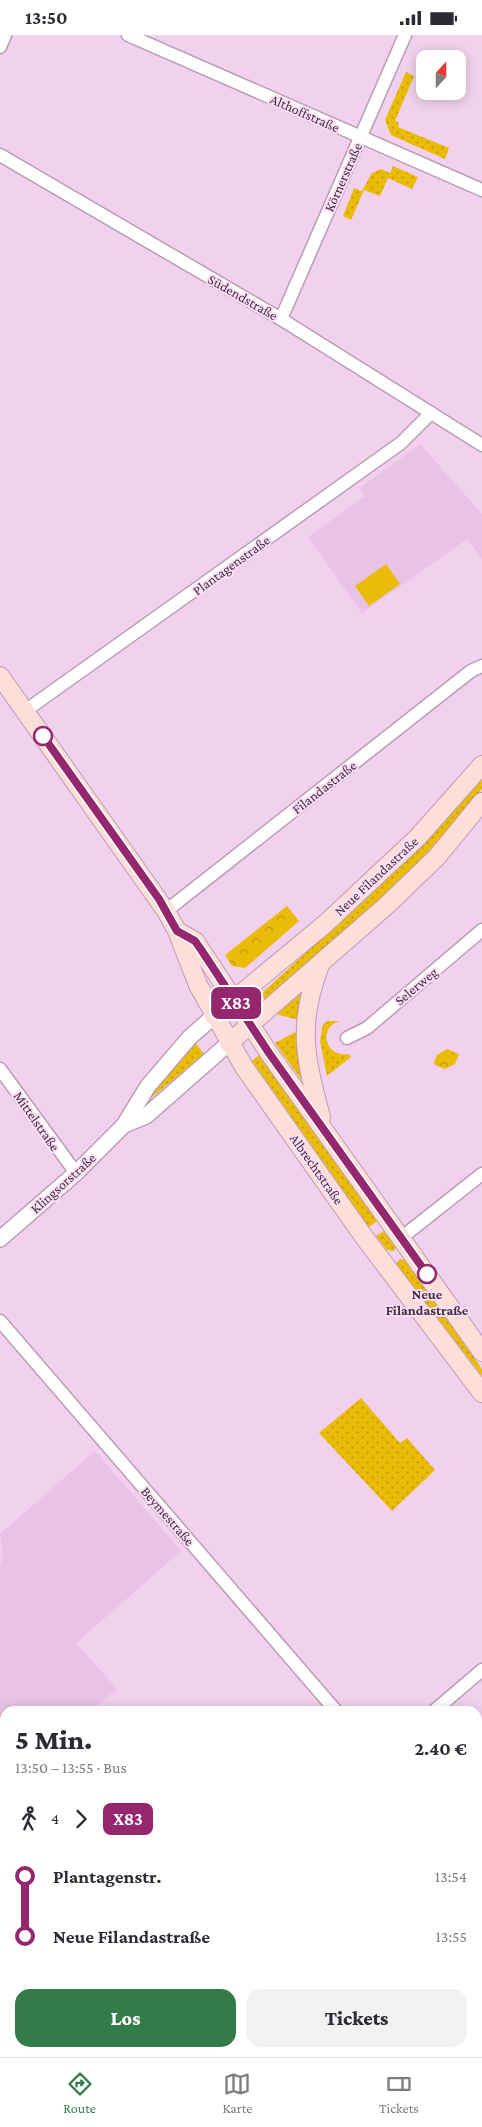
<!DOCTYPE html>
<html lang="de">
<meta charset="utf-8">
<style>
:root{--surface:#fff;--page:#f2f2f3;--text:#2b2b33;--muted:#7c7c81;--line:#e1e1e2;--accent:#337c49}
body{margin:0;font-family:"Crimson Pro",serif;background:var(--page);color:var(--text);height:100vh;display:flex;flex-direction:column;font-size:19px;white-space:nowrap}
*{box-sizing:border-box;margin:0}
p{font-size:16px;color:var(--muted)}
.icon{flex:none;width:28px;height:28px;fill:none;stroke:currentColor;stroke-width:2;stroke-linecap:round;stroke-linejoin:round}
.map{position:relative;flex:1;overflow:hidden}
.sheet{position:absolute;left:0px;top:1671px;width:482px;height:351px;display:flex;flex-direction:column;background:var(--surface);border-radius:15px 15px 0 0;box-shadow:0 2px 12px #0003}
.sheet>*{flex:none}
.badge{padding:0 10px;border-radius:8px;font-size:18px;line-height:32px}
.needle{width:32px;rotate:21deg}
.fabs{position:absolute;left:416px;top:15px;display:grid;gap:10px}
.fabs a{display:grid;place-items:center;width:50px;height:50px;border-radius:10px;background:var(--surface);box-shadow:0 2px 12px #0003;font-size:25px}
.map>.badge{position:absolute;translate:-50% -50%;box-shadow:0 0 0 2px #fff}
.legs{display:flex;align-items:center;gap:8px;height:55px;padding:0 15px;font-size:16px}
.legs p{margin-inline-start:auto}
.overview{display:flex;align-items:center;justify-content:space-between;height:85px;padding:0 15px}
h1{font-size:28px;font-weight:800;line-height:38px}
.button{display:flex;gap:10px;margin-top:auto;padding:10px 15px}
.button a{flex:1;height:58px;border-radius:15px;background:var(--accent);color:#fff;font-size:20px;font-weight:800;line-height:58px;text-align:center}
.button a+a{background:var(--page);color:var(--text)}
ul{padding:0 15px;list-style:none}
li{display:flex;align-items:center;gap:18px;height:60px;font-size:19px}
li i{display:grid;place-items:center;width:8px;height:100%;margin:0 6px;background:currentColor}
li i::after{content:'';width:12px;height:12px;margin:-6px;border:4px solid;border-radius:50%;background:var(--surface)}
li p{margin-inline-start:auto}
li:first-child i{background:linear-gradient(#0000 50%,currentColor 0)}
li:last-child i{background:linear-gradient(currentColor 50%,#0000 0)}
.status{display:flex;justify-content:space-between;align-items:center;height:35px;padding:0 25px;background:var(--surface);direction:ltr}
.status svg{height:14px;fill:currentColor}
.menu{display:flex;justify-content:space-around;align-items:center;height:70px;border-top:1px solid var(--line);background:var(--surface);font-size:14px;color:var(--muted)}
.menu a{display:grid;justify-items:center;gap:2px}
.menu .active{color:var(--accent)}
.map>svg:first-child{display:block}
.built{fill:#e8c3e3}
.grass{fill:url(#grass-dots)}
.forest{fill:url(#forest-crowns)}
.pitch{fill:#eabc07}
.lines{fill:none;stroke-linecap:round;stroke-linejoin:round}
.minor-casing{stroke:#bb9cb6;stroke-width:15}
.tertiary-casing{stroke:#bb9cb6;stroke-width:18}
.secondary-casing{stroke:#bb9cb6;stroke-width:20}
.minor{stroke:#fff;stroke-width:12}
.tertiary{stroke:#fff;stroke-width:15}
.secondary{stroke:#feded8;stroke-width:18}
.line-1-casing{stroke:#fff;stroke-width:11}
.line-1{stroke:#95276e;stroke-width:8}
.stop-1-dot{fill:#fff;stroke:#95276e;stroke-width:2.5}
.labels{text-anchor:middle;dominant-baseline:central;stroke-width:4;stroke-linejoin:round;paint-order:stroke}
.street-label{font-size:14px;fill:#3c303b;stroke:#ffdefa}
.stop-label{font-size:14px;font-weight:bold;fill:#3c303b;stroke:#ffdefa}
</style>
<div class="status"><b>13:50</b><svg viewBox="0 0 49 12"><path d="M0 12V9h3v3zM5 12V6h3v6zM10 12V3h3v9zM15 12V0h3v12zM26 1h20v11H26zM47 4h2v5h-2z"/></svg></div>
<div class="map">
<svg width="482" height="2022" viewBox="0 0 482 2022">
<defs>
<pattern id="grass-dots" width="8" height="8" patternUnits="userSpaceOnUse" patternTransform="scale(1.25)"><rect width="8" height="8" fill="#eabc07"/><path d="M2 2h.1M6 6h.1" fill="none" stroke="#bf9909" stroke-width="1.8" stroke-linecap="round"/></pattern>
<pattern id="forest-crowns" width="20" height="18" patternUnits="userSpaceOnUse" patternTransform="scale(1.25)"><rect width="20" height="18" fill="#eabc07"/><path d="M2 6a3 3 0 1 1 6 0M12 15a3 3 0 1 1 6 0" fill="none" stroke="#bf9909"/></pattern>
</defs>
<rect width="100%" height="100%" fill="#f1d1ed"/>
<g class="built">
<polygon points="420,409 482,479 482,523 467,504 362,578 308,502 365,461 360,453"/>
<polygon points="95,1416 181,1516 76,1608 117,1654 91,1676 5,1676 5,1753 0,1757 0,1532 3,1519 0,1499"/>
</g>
<g class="grass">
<polygon points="406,37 414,41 395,86 399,88 398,92 449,113 445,124 391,100 385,85"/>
<polygon points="393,131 418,142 412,154 388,143 380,161 364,155 351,185 343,181 354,153 362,156 372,138 381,134 390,138"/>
<path d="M482,739V754C420,834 342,898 265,965L261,959L337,889Z"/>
<polygon points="302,956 298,985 276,979"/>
<path d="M328,986H339C317,994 326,1023 349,1019L351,1022L327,1041L320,1006L323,989Z"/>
<polygon points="297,996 303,1042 301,1044 275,1008"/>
<polygon points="195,1007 204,1019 151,1063 142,1073 140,1070"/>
<polygon points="259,1020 377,1186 369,1192 252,1026"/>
<polygon points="384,1196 396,1212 394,1216 387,1215 376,1201"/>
<polygon points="400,1224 405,1225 482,1334 482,1341 396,1229"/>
<polygon points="361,1363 400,1408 407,1403 435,1435 392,1476 319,1398"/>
<polygon points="482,1798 482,1827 478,1825 478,1802"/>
</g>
<g class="forest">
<polygon points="287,871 299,886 245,933 232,931 225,920"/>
<polygon points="447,1014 459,1019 455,1029 445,1034 435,1030 434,1027 437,1020"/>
<polygon points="478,1839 482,1841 482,2022 54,2022 59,2018 478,2018"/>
<polygon points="0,1886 5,1892 5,2018 24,2018 20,2022 0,2022"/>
</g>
<polygon class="pitch" points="386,529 400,549 369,571 355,551"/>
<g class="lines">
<defs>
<g id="minor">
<polyline points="128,0 482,155"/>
<polyline points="0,12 5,0"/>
<polyline points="0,120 281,284 482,410"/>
<polyline points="281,284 405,0"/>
<polyline points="25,676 401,408 431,378"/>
<polyline points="166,876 471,636 482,631"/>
<polyline points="347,1003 367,993 482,895"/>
<polyline points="0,1034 76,1138"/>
<polyline points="401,1203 482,1139"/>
<polyline points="0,1286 336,1676"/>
<polyline points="434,1676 482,1635"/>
<polyline points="0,1868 5,1874"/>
<polyline points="42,2022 46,2018"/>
</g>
<g id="tertiary">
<polyline points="124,1090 146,1081 229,1008"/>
<polyline points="0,1204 76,1138 124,1090 148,1051 190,1002 214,981"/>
</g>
<g id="secondary">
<polyline points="0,641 166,876 177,896 198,950 244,1032 364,1202 482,1358"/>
<polyline points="177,896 195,906 269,1018 482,1317"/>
<path d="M320,930C297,990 305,1022 321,1082"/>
<polyline points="214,981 325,889 418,802 482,730"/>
<polyline points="229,1008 386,871 437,822 482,767"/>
</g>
</defs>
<use href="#minor" class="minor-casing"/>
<use href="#tertiary" class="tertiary-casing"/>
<use href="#secondary" class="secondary-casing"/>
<use href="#minor" class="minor"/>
<use href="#tertiary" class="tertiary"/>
<use href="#secondary" class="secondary"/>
</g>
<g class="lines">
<defs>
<polyline id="line-1" points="43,701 159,864 177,896 195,906 202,916 269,1018 427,1239"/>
</defs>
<use href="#line-1" class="line-1-casing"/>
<use href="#line-1" class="line-1"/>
</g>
<g class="stop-1-dot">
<circle cx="43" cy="701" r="9"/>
<circle cx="427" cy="1239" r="9"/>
</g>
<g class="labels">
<g class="street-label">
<text transform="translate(305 78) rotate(24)">Althoffstraße</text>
<text transform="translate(343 142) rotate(-66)">Körnerstraße</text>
<text transform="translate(243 262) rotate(30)">Südendstraße</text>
<text transform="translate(231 530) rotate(-36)">Plantagenstraße</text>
<text transform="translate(324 752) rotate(-38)">Filandastraße</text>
<text transform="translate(376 841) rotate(-43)">Neue Filandastraße</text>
<text transform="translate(416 951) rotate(-40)">Selerweg</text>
<text transform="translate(37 1086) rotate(55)">Mittelstraße</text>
<text transform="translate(317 1134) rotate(55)">Albrechtstraße</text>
<text transform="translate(63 1148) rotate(-42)">Klingsorstraße</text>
<text transform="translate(168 1481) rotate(49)">Beymestraße</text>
</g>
<g class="stop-label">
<text x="427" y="1259">Neue<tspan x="427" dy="16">Filandastraße</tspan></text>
</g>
</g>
</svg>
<div class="fabs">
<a><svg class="needle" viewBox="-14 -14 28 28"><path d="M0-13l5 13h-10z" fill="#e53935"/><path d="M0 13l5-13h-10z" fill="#7c7c81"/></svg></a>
</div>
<b class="badge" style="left:236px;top:968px;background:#95276e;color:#fff">X83</b>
<section class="sheet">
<div class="overview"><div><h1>5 Min.</h1><p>13:50 – 13:55 · Bus</p></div><b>2.40 €</b></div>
<div class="legs"><svg class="icon" aria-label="walk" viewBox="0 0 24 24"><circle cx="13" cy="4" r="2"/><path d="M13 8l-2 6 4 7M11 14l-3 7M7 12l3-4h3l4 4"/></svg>4<svg class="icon" aria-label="forward" viewBox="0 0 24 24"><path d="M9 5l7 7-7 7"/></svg><b class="badge" style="background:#95276e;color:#fff">X83</b></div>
<ul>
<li><i style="color:#95276e"></i><b>Plantagenstr.</b><p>13:54</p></li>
<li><i style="color:#95276e"></i><b>Neue Filandastraße</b><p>13:55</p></li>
</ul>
<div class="button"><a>Los</a><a>Tickets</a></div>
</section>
</div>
<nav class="menu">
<a class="active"><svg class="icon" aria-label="directions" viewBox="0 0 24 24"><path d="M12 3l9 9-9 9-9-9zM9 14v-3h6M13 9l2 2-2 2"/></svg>Route</a>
<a><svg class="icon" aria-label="map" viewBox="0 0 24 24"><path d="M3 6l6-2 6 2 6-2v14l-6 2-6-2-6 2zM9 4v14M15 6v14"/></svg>Karte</a>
<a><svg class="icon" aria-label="tickets" viewBox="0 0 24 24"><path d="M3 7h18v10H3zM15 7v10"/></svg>Tickets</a>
</nav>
